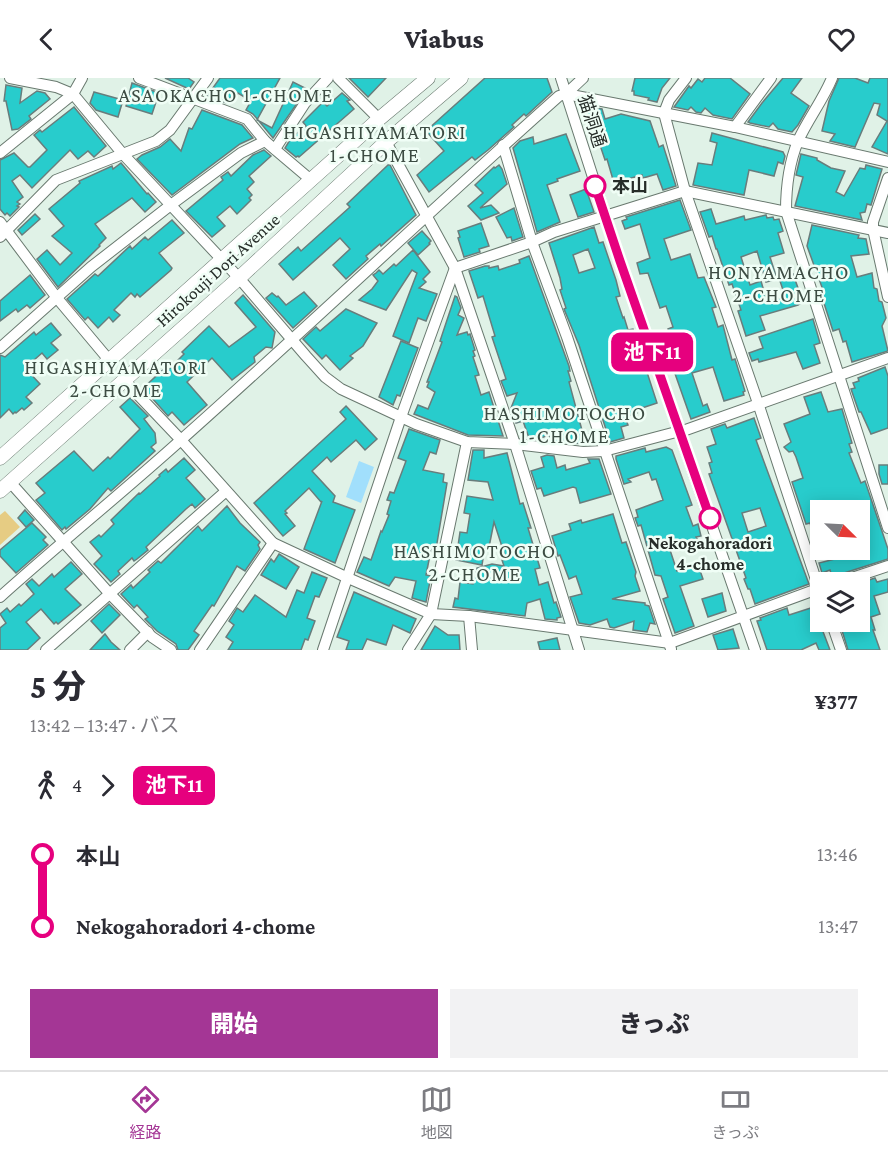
<!DOCTYPE html>
<html lang="ja">
<meta charset="utf-8">
<style>
:root{--surface:#fff;--page:#f2f2f3;--text:#2b2b33;--muted:#7c7c81;--line:#e1e1e2;--accent:#a43695}
body{margin:0;font-family:"Crimson Pro","Noto Sans JP",serif;background:var(--page);color:var(--text);height:100vh;display:flex;flex-direction:column;font-size:22px;white-space:nowrap}
*{box-sizing:border-box;margin:0}
p{font-size:20px;color:var(--muted)}
.icon{flex:none;width:33px;height:33px;fill:none;stroke:currentColor;stroke-width:2;stroke-linecap:round;stroke-linejoin:round}
.map{position:relative;height:572px;overflow:hidden}
.side{display:flex;flex-direction:column;background:var(--surface);flex:1}
.side>*{flex:none}
.badge{padding:0 12px;border-radius:9px;font-size:21px;line-height:39px}
.needle{width:39px;rotate:114deg}
.controls{position:absolute;left:810px;top:422px;display:grid;gap:12px}
.controls a{display:grid;place-items:center;width:60px;height:60px;border-radius:0px;background:var(--surface);box-shadow:0 3px 15px #0003;font-size:30px}
.map>.badge{position:absolute;translate:-50% -50%;box-shadow:0 0 0 3px #fff}
.legs{display:flex;align-items:center;gap:9px;height:66px;padding:0 30px;font-size:20px}
.legs p{margin-inline-start:auto}
.overview{display:flex;align-items:center;justify-content:space-between;height:102px;padding:0 30px}
h1{font-size:33px;font-weight:800;line-height:45px}
.primary-button{display:flex;gap:12px;margin-top:auto;padding:12px 30px}
.primary-button a{flex:1;height:69px;border-radius:0px;background:var(--accent);color:#fff;font-size:24px;font-weight:800;line-height:69px;text-align:center}
.primary-button a+a{background:var(--page);color:var(--text)}
ul{padding:0 30px;list-style:none}
li{display:flex;align-items:center;gap:21px;height:72px;font-size:22px}
li i{display:grid;place-items:center;width:9px;height:100%;margin:0 8px;background:currentColor}
li i::after{content:'';width:15px;height:15px;margin:-8px;border:4px solid;border-radius:50%;background:var(--surface)}
li p{margin-inline-start:auto}
li:first-child i{background:linear-gradient(#0000 50%,currentColor 0)}
li:last-child i{background:linear-gradient(currentColor 50%,#0000 0)}
header{display:flex;justify-content:space-between;align-items:center;height:78px;padding:0 30px;background:var(--surface);font-size:27px;font-weight:800}
.dock{display:flex;justify-content:space-around;align-items:center;height:84px;border-top:2px solid var(--line);background:var(--surface);font-size:16px;color:var(--muted)}
.dock a{display:grid;justify-items:center;gap:3px}
.dock .active{color:var(--accent)}
.map>svg:first-child{display:block}
.green{fill:#e6cc83}
.water{fill:#a1dffc}
.building{fill:#28cccc;stroke:#687d7c;stroke-width:1.5;fill-rule:evenodd}
.lines{fill:none;stroke-linecap:round;stroke-linejoin:round}
.minor-casing{stroke:#69796f;stroke-width:12}
.major-casing{stroke:#69796f;stroke-width:15}
.minor{stroke:#fff;stroke-width:10}
.major{stroke:#fff;stroke-width:14}
.line-1-casing{stroke:#fff;stroke-width:14}
.line-1{stroke:#e6007e;stroke-width:9}
.stop-1-dot{fill:#fff;stroke:#e6007e;stroke-width:3}
.labels{text-anchor:middle;dominant-baseline:central;stroke-width:5;stroke-linejoin:round;paint-order:stroke}
.street-label{font-size:18px;fill:#262d29;stroke:#f0fef6}
.stop-label{font-size:18px;font-weight:bold;fill:#262d29;stroke:#f0fef6;text-anchor:start}
.neighbourhood-label{font-size:20px;letter-spacing:1.5px;fill:#3d4c43;stroke:#f0fef6}
</style>
<header><svg class="icon" aria-label="back" viewBox="0 0 24 24"><path d="M15 5l-7 7 7 7"/></svg>Viabus<svg class="icon" aria-label="heart" viewBox="0 0 24 24"><path d="M12 20l-8-8c-3-5 5-10 8-4 3-6 11-1 8 4z"/></svg></header>
<div class="map">
<svg width="888" height="572" viewBox="0 0 888 572">
<rect width="100%" height="100%" fill="#e0f2e7"/>
<polygon class="green" points="5,433 20,449 0,467 0,437"/>
<polygon class="water" points="359,383 374,389 361,425 346,419"/>
<g class="building">
<polygon points="165,0 188,0 194,4 189,11"/>
<polygon points="220,0 280,0 257,42 272,50 293,4 307,11 273,60 253,36 246,32 251,23 238,15 234,20 232,18 227,25 207,18"/>
<polygon points="349,0 386,0 368,19"/>
<polygon points="485,0 547,0 552,14 526,38 524,36 512,47 514,49 488,72 475,82 472,79 429,114 417,97 444,73 426,53"/>
<polygon points="635,0 670,0 662,10 657,24 648,22 649,20 634,17 634,13 632,13"/>
<polygon points="705,0 730,0 750,16 732,41 713,37 705,30 701,35 696,34 691,29 688,32 674,29 689,8 691,10 698,1 702,4"/>
<polygon points="783,0 802,0 791,15 809,28 798,47 792,54 778,51 773,45 769,49 750,45 748,44 762,25"/>
<polygon points="839,0 855,0 868,5 870,0 888,0 888,76 872,69 887,43 877,37 880,26 874,25 855,69 830,63 835,56 822,53 829,23"/>
<polygon points="132,5 159,15 152,36 126,28"/>
<polygon points="6,7 22,10 20,25 37,13 45,15 50,21 29,38 31,41 18,51 12,52 6,23 4,23"/>
<polygon points="94,14 123,22 118,39 96,32 90,25"/>
<polygon points="342,15 350,22 347,23 354,31 299,79 298,78 296,79 285,70 291,60 306,48 303,44 323,24 327,28"/>
<polygon points="585,28 602,31 605,41 621,36 650,43 659,69 663,67 676,108 663,112 657,96 643,100 642,97 614,105 607,81 605,82 601,70 593,56"/>
<polygon points="74,29 106,68 94,79 88,73 78,81 70,72 32,110 20,97 12,103 23,119 17,124 20,126 17,128 19,129 10,138 7,135 5,137 0,131 0,82 14,75 28,89 30,89 47,72 34,57 40,52 42,54"/>
<polygon points="202,32 242,47 253,60 240,66 172,117 137,81 142,77 160,69 170,61 181,73 189,50 192,51"/>
<polygon points="712,55 783,74 785,78 783,86 778,84 774,98 749,92 744,117 693,107 698,85 712,87 717,65 710,63"/>
<polygon points="566,56 580,93 557,101 558,103 547,107 560,144 537,154 513,70 520,63 533,59 534,66"/>
<polygon points="264,72 271,78 249,98 254,104 247,111 252,117 249,120 251,122 237,136 230,128 217,139 225,148 212,159 186,133 223,102 221,99 228,94 231,98 253,77"/>
<polygon points="801,76 817,80 817,82 831,90 845,93 836,114 844,118 860,90 865,91 866,87 882,91 871,127 867,126 865,134 860,135 862,142 795,128 803,99 796,97"/>
<polygon points="121,85 147,116 148,115 156,124 145,134 132,120 95,146 106,160 99,167 100,168 58,209 37,181 47,172 60,187 72,175 52,158 64,148 49,131 80,105 79,103 112,88 113,91"/>
<polygon points="388,87 390,87 416,137 381,168 380,166 366,178 368,181 346,201 333,187 350,171 340,160 293,202 279,186 298,169 301,173 350,129 347,126"/>
<polygon points="499,87 502,91 507,106 480,130 491,127 499,135 481,142 468,128 483,115 475,107 494,89 495,90"/>
<polygon points="586,111 594,134 578,139 570,117"/>
<polygon points="680,122 691,152 664,161 671,182 690,176 698,200 704,199 716,229 712,230 718,249 723,247 732,282 735,281 745,313 743,314 744,317 724,323 713,289 692,295 703,328 707,326 710,334 691,341 667,273 669,273 665,262 671,260 668,251 673,249 666,228 660,230 648,195 640,196 637,185 650,180 640,146 625,151 622,143 627,141 626,139"/>
<polygon points="514,130 523,159 512,163 511,159 507,160 496,139"/>
<polygon points="711,131 716,146 744,138 745,142 766,137 767,140 773,139 774,142 779,141 783,153 778,155 784,175 770,179 777,201 766,204 757,173 741,179 750,207 761,203 767,224 785,218 779,200 793,196 798,210 796,211 801,225 798,227 760,238 765,252 746,258 738,233 741,232 732,206 729,207 717,171 716,171 712,158 709,159 700,134"/>
<polygon points="35,136 40,141 22,157 18,152"/>
<polygon points="172,142 184,155 159,175 172,190 171,192 140,219 137,216 135,219 131,215 114,232 120,237 113,244 109,239 98,250 88,239 85,242 67,221 95,196 98,198 130,168 132,171 145,159 148,162"/>
<polygon points="481,145 489,168 479,171 480,174 464,179 458,160 460,159 458,153"/>
<polygon points="812,147 859,157 858,160 866,161 869,176 851,178 857,199 872,195 874,210 877,211 879,223 882,224 886,240 882,248 888,273 852,284 846,263 843,264 839,251 833,253 820,213 823,212 807,168"/>
<path d="M594,149L599,165L603,164L616,202L620,218L616,219L623,240L624,239L628,252L633,251L657,325L636,332L637,335L625,339L628,347L621,349L624,360L610,364L579,267L564,231L566,230L560,212L562,211L560,200L549,165ZM588,171L595,190L579,195L573,177Z"/>
<polygon points="422,153 431,163 429,165 430,166 418,177 408,165"/>
<polygon points="413,172 430,194 423,201 426,204 419,210 437,216 426,243 418,240 409,265 393,258 417,195 412,192 386,232 359,222 372,211 378,203 373,197 376,195 379,192 383,196 394,186 396,188"/>
<polygon points="529,178 569,288 570,293 568,293 571,303 569,304 583,356 591,356 595,366 567,365 566,362 560,364 551,363 549,357 538,361 529,360 523,343 516,345 511,330 517,315 507,318 501,303 506,301 492,259 495,258 483,218 478,220 469,193 485,188 489,188 489,190 498,188 499,192 520,185 519,182"/>
<polygon points="30,197 45,217 30,230 27,227 18,234 16,231 0,243 0,223"/>
<polygon points="304,214 317,228 293,250 266,220 272,215 277,219 278,218 286,227"/>
<polygon points="243,217 275,254 272,270 266,269 254,279 255,284 232,302 212,280 187,304 207,327 184,347 172,334 168,338 143,310 164,291 166,294 184,276 182,274 209,248 229,269 256,249 235,225"/>
<polygon points="455,218 457,219 461,230 458,237 464,240 457,257 467,254 468,257 470,256 475,272 473,273 475,278 473,279 479,297 475,298 481,317 489,314 503,358 468,357 414,336 418,327 428,331 435,314 427,309 429,304 427,304 442,264 440,263"/>
<polygon points="346,231 377,245 363,268 350,278 353,280 340,292 326,277 322,281 303,261 316,249 320,253"/>
<polygon points="813,241 820,265 814,267 820,285 803,291 796,274 759,284 758,281 752,283 749,275 763,270 759,259"/>
<polygon points="51,245 61,257 51,265 58,272 47,281 42,275 25,290 40,306 26,319 32,325 24,332 22,330 16,335 15,334 13,336 9,331 0,340 0,277 5,279 34,254 36,257"/>
<polygon points="401,263 418,270 400,318 397,317 393,327 379,319"/>
<polygon points="885,289 888,298 888,350 871,356 861,334 859,334 851,311 855,310 853,305 859,303 858,300"/>
<polygon points="821,314 828,334 842,331 852,365 849,366 852,374 849,375 861,405 865,403 888,471 888,481 838,497 833,502 830,492 822,495 819,485 839,480 837,471 861,471 860,432 820,432 820,452 813,455 810,445 806,446 792,404 803,400 796,379 793,373 789,374 784,369 791,364 784,346 810,336 804,319"/>
<polygon points="130,320 148,338 144,341 155,355 156,365 151,369 155,373 111,413 108,410 90,431 66,451 65,449 62,452 36,422 45,415 36,405 74,373 93,393 108,379 110,381 140,351 120,329"/>
<polygon points="346,328 377,361 365,372 356,362 331,384 327,379 312,393 335,418 333,424 355,432 335,485 304,471 322,423 321,424 309,410 285,433 287,435 285,436 295,448 283,458 254,425 346,341 340,334"/>
<path d="M754,340L761,360L756,362L809,506L755,526L750,511H748L744,501L746,500L709,396L712,395L709,385L712,384L707,369L716,366L711,351L725,346L727,350ZM760,430L766,448L748,454L742,435Z"/>
<polygon points="409,351 440,362 436,376 430,374 423,392 444,396 443,404 447,405 436,471 431,471 429,482 426,497 431,498 426,524 412,520 416,503 395,499 389,508 357,494 364,479 371,482 381,453 382,454 389,437 387,436 391,423 387,422 390,414 394,415 406,383 398,380"/>
<polygon points="666,369 672,372 692,427 686,429 693,448 698,446 701,458 696,459 698,463 670,472 677,493 698,487 703,501 680,508 694,548 675,555 663,521 668,519 661,498 655,497 641,447 638,448 635,440 638,439 636,432 663,422 656,401 652,402 649,394 628,401 631,404 624,406 616,381 616,378 645,370 646,374"/>
<polygon points="473,372 484,372 484,380 507,375 520,426 523,425 531,450 528,450 540,490 535,491 539,507 548,504 554,525 556,524 561,539 557,540 557,542 545,541 540,521 527,525 525,538 453,529 455,520 458,521 460,504 473,506 477,490 492,486 504,488 502,482 506,481 494,444 489,469 485,468 482,487 456,482 460,454 467,455 470,436 464,435 467,418 493,422 488,404 468,402"/>
<polygon points="547,377 554,378 557,390 565,387 566,392 590,385 588,381 599,381 611,416 580,425 576,410 573,409 544,418 541,410 537,411 531,393 544,389 541,379"/>
<polygon points="184,380 195,392 186,400 205,421 195,430 192,426 186,431 146,469 148,472 137,481 134,483 132,480 118,493 120,496 111,504 94,486 102,478 90,464 99,457 101,459 114,446 111,442 139,415 140,416 160,398 159,397 166,391 168,394"/>
<polygon points="879,387 888,387 888,406 882,406 879,396"/>
<polygon points="227,428 240,445 260,464 258,467 260,471 245,493 237,488 214,528 212,527 194,553 199,557 188,572 178,572 176,566 157,553 145,541 148,539 137,527 134,530 121,516 131,507 133,510 150,494 148,492 158,483 161,485 198,448 202,453"/>
<polygon points="25,432 34,442 26,449 18,440"/>
<polygon points="613,436 622,465 626,464 636,494 635,498 640,513 612,521 645,525 645,527 649,528 655,546 650,545 647,554 633,552 634,543 614,550 610,549 607,541 590,547 579,545 570,519 582,516 576,498 569,501 560,477 558,478 552,458 571,452 569,446 581,442 582,445"/>
<polygon points="32,445 46,459 43,462 48,467 16,495 0,478 0,472"/>
<polygon points="279,476 299,489 286,511 261,497 271,481 274,484"/>
<polygon points="71,484 82,496 65,511 81,527 58,546 56,544 54,546 41,531 26,544 40,560 27,572 0,572 0,550 6,545 0,536 7,530 10,534 19,526 21,528 34,516 26,506 32,501 39,508 52,496 54,499"/>
<polygon points="312,494 327,500 319,519 315,518 307,540 315,543 308,562 305,561 301,572 228,572 233,564 226,559 234,547 229,543 237,530 243,534 255,517 286,539 297,512 304,515"/>
<polygon points="875,500 877,504 888,501 888,514 874,518 880,536 871,539 875,552 873,552 880,572 848,572 840,546 860,543 860,505"/>
<polygon points="354,514 416,541 410,555 393,547 386,567 367,561 362,572 346,572 349,563 337,559"/>
<polygon points="722,515 726,533 708,539 702,521"/>
<polygon points="109,526 120,537 102,555 91,543"/>
<polygon points="817,528 824,551 822,551 830,572 819,572 816,565 801,572 767,572 757,543 761,542 760,540 787,530 789,537"/>
<polygon points="435,548 448,557 459,557 460,572 421,572"/>
<polygon points="733,551 739,570 718,572 713,557"/>
<polygon points="105,556 111,564 120,572 90,572"/>
<polygon points="557,560 560,572 540,572 538,564"/>
</g>
<g class="lines">
<defs>
<g id="minor">
<polyline points="10,0 56,9 73,16 122,75 239,200 306,278 325,299 341,311 416,346 467,364 515,366 583,374 604,373 680,353"/>
<polyline points="139,0 247,41 265,63 311,102"/>
<polyline points="338,0 379,41"/>
<polyline points="561,0 620,183 755,572"/>
<polyline points="686,0 669,22 664,35 685,113 758,325 820,514"/>
<path d="M832,0C823,22 808,41 798,63C789,85 786,109 786,133L888,450"/>
<polyline points="566,16 735,49 771,0"/>
<polyline points="735,49 888,84"/>
<polyline points="386,64 455,190 515,366 579,572"/>
<polyline points="503,67 532,164 567,259 671,571"/>
<polyline points="275,71 305,25 328,0"/>
<polyline points="0,75 73,16 82,0"/>
<polyline points="888,100 873,144 873,151 888,219"/>
<polyline points="0,144 57,220 109,282"/>
<polyline points="0,159 56,102 156,63 170,52 208,0"/>
<polyline points="455,190 532,164 554,154 685,113 888,155"/>
<polyline points="0,270 91,189 172,126 241,75 265,63"/>
<polyline points="123,301 181,362 273,465"/>
<polyline points="680,354 888,280"/>
<polyline points="10,404 109,515 152,559 171,572"/>
<polyline points="840,504 888,488"/>
<path d="M0,519C60,465 122,415 182,361C309,248 432,131 559,18L566,16L583,0"/>
<polyline points="469,538 472,572"/>
<polyline points="831,543 841,572"/>
<polyline points="46,572 225,414"/>
<polyline points="130,572 148,554"/>
<polyline points="200,572 273,465 348,500 431,536 469,538 670,565 820,510"/>
<polyline points="323,572 401,339 455,190"/>
<polyline points="408,572 431,536 467,364"/>
</g>
<g id="major">
<polyline points="0,380 379,41 428,0"/>
<polyline points="0,413 239,200 386,64 461,0"/>
</g>
</defs>
<use href="#minor" class="minor-casing"/>
<use href="#major" class="major-casing"/>
<use href="#minor" class="minor"/>
<use href="#major" class="major"/>
</g>
<g class="lines">
<defs>
<polyline id="line-1" points="595,108 620,183 710,440"/>
</defs>
<use href="#line-1" class="line-1-casing"/>
<use href="#line-1" class="line-1"/>
</g>
<g class="stop-1-dot">
<circle cx="595" cy="108" r="10"/>
<circle cx="710" cy="440" r="10"/>
</g>
<g class="labels">
<g class="street-label">
<text transform="translate(592 43) rotate(72)">猫洞通</text>
<text transform="translate(218 192) rotate(-42)">Hirokouji Dori Avenue</text>
</g>
<g class="stop-label">
<text x="612" y="108">本山</text>
<text x="710" y="465" text-anchor="middle">Nekogahoradori<tspan x="710" dy="21">4-chome</tspan></text>
</g>
<g class="neighbourhood-label">
<text x="226" y="17">ASAOKACHO 1-CHOME</text>
<text x="375" y="54">HIGASHIYAMATORI<tspan x="375" dy="23">1-CHOME</tspan></text>
<text x="779" y="194">HONYAMACHO<tspan x="779" dy="23">2-CHOME</tspan></text>
<text x="116" y="289">HIGASHIYAMATORI<tspan x="116" dy="23">2-CHOME</tspan></text>
<text x="565" y="335">HASHIMOTOCHO<tspan x="565" dy="23">1-CHOME</tspan></text>
<text x="475" y="473">HASHIMOTOCHO<tspan x="475" dy="23">2-CHOME</tspan></text>
</g>
</g>
</svg>
<div class="controls">
<a><svg class="needle" viewBox="-14 -14 28 28"><path d="M0-13l5 13h-10z" fill="#e53935"/><path d="M0 13l5-13h-10z" fill="#7c7c81"/></svg></a>
<a><svg class="icon" aria-label="layers" viewBox="0 0 24 24"><path d="M12 4l9 5-9 5-9-5zM3 14l9 5 9-5"/></svg></a>
</div>
<b class="badge" style="left:652px;top:274px;background:#e6007e;color:#fff">池下11</b>
</div>
<section class="side">
<div class="overview"><div><h1>5 分</h1><p>13:42 – 13:47 · バス</p></div><b>¥377</b></div>
<div class="legs"><svg class="icon" aria-label="walk" viewBox="0 0 24 24"><circle cx="13" cy="4" r="2"/><path d="M13 8l-2 6 4 7M11 14l-3 7M7 12l3-4h3l4 4"/></svg>4<svg class="icon" aria-label="forward" viewBox="0 0 24 24"><path d="M9 5l7 7-7 7"/></svg><b class="badge" style="background:#e6007e;color:#fff">池下11</b></div>
<ul>
<li><i style="color:#e6007e"></i><b>本山</b><p>13:46</p></li>
<li><i style="color:#e6007e"></i><b>Nekogahoradori 4-chome</b><p>13:47</p></li>
</ul>
<div class="primary-button"><a>開始</a><a>きっぷ</a></div>
</section>
<nav class="dock">
<a class="active"><svg class="icon" aria-label="directions" viewBox="0 0 24 24"><path d="M12 3l9 9-9 9-9-9zM9 14v-3h6M13 9l2 2-2 2"/></svg>経路</a>
<a><svg class="icon" aria-label="map" viewBox="0 0 24 24"><path d="M3 6l6-2 6 2 6-2v14l-6 2-6-2-6 2zM9 4v14M15 6v14"/></svg>地図</a>
<a><svg class="icon" aria-label="tickets" viewBox="0 0 24 24"><path d="M3 7h18v10H3zM15 7v10"/></svg>きっぷ</a>
</nav>
